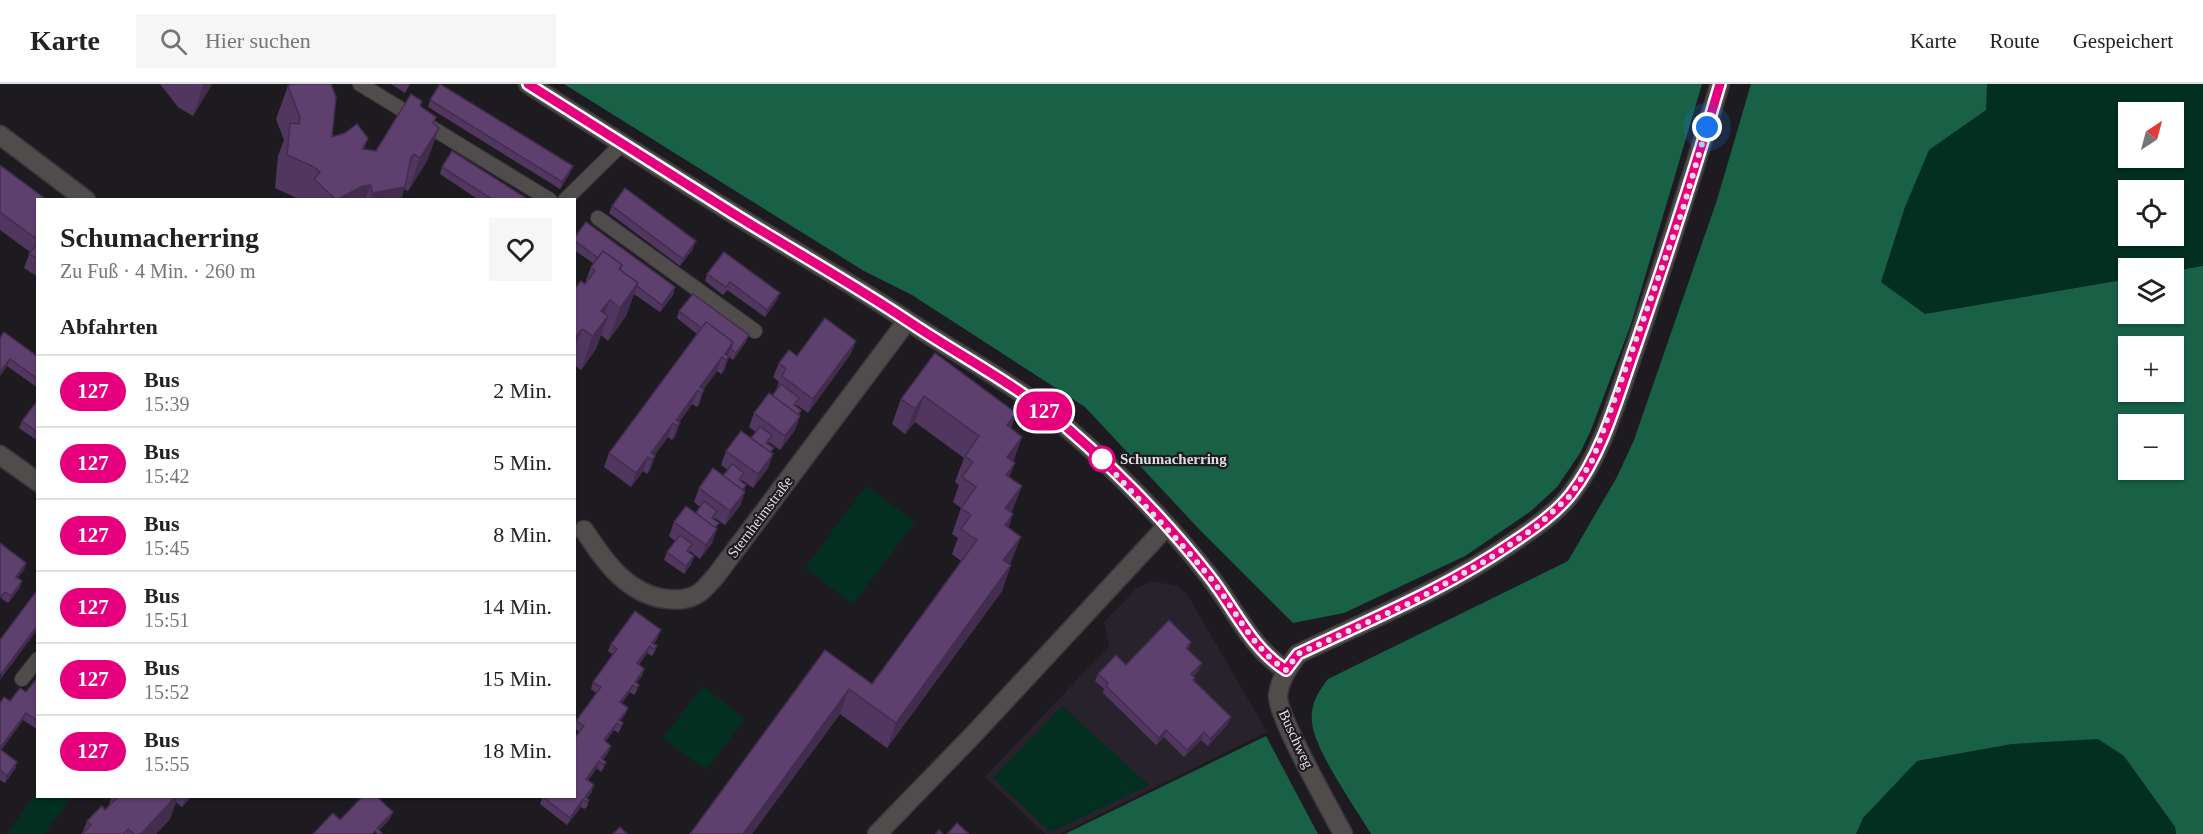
<!DOCTYPE html>
<html lang="de">
<meta charset="utf-8">
<style>
:root{--surface:#fff;--page:#f6f6f6;--text:#222;--muted:#767676;--line:#e0e0e0}
body{margin:0;font-family:"Times New Roman",serif;background:var(--page);color:var(--text);height:100vh;display:flex;flex-direction:column;font-size:22px;white-space:nowrap}
*{box-sizing:border-box;margin:0}
p{font-size:20px;color:var(--muted)}
.icon{flex:none;width:33px;height:33px;fill:none;stroke:currentColor;stroke-width:2;stroke-linecap:round;stroke-linejoin:round}
.map{position:relative;flex:1;overflow:hidden}
.panel{position:absolute;left:36px;top:114px;width:540px;height:600px;display:flex;flex-direction:column;background:var(--surface);border-radius:0px;box-shadow:0 2px 4px #0004}
.panel>*{flex:none}
.badge{padding:0 12px;border-radius:20px;font-size:21px;line-height:39px}
.needle{width:39px;rotate:36deg}
.buttons{position:absolute;left:2118px;top:18px;display:grid;gap:12px}
.buttons a{display:grid;place-items:center;width:66px;height:66px;border-radius:0px;background:var(--surface);box-shadow:0 2px 4px #0004;font-size:30px}
.you{position:absolute;width:30px;height:30px;margin:-15px;border:4px solid #fff;border-radius:50%;background:#1a73e8;box-shadow:0 0 0 9px #1a73e833}
.map>.badge{position:absolute;translate:-50% -50%;box-shadow:0 0 0 3px #fff}
h2{padding:0 24px;font-size:22px;line-height:54px}
.round{display:grid;place-items:center;flex:none;width:63px;height:63px;border-radius:0px;background:var(--page)}
.head{display:flex;align-items:center;justify-content:space-between;height:102px;padding:0 24px}
h1{font-size:28px;font-weight:800;line-height:45px}
ul{padding:0;list-style:none}
li{display:flex;align-items:center;gap:18px;height:72px;padding:0 24px;border-top:2px solid var(--line)}
li div{flex:1}
li b{display:block;font-size:22px}
li em{font-style:normal}
li .badge{min-width:66px;font-weight:700;text-align:center}
header{display:flex;align-items:center;gap:36px;box-sizing:border-box;height:84px;padding:0 30px;background:var(--surface);border-bottom:2px solid var(--line)}
header strong{font-size:28px}
nav{display:flex;gap:33px;margin-inline-start:auto;font-size:21px}
.search{width:420px;height:54px;background:var(--page);display:flex;align-items:center;gap:15px;box-sizing:border-box;padding:0 21px;border-radius:0px;color:var(--muted);font-size:22px}
.map>svg:first-child{display:block}
.built{fill:#28222c}
.green{fill:#022f1f;fill-rule:evenodd}
.forest{fill:#186147;fill-rule:evenodd}
.lines{fill:none;stroke-linecap:round;stroke-linejoin:round}
.service-casing{stroke:#39363b;stroke-width:16}
.minor-casing{stroke:#39363b;stroke-width:21}
.tertiary-casing{stroke:#39363b;stroke-width:21}
.service{stroke:#4f4c4b;stroke-width:14}
.minor{stroke:#4f4c4b;stroke-width:18}
.tertiary{stroke:#4f4c4b;stroke-width:18}
.wall{fill:#51375f}
.shaded-wall{fill:#422d4e}
.building{fill:#5e406f;stroke:#422d4e;stroke-width:1.5}
.line-casing{stroke:#fff;stroke-width:14}
.line{stroke:#e6007e;stroke-width:9}
.walk{stroke:#dfdde1;stroke-width:6;stroke-dasharray:0 10.8}
.stop-dot{fill:#fff;stroke:#e6007e;stroke-width:3}
.labels{text-anchor:middle;dominant-baseline:central;stroke-width:4.5;stroke-linejoin:round;paint-order:stroke}
.stop-label{font-size:15px;font-weight:bold;fill:#dfdde1;stroke:#1e1b20;text-anchor:start}
.street-label{font-size:15px;fill:#dfdde1;stroke:#1e1b20}
</style>
<header>
<strong>Karte</strong>
<div class="search"><svg class="icon" aria-label="search" viewBox="0 0 24 24"><circle cx="10" cy="10" r="6"/><path d="M15 15l6 6"/></svg>Hier suchen</div>
<nav><a>Karte</a><a>Route</a><a>Gespeichert</a></nav>
</header>
<div class="map">
<svg width="2203" height="750" viewBox="0 0 2203 750">
<rect width="100%" height="100%" fill="#1e1b20"/>
<polygon class="built" points="1151,497 1177,502 1187,510 1267,648 1060,750 1045,750 985,693 1109,562 1104,538 1136,505"/>
<g class="green">
<path d="M1987,0H2203V182L2174,187V184H2128V195L1925,230L1881,199L1905,123L1929,66L1985,26ZM2128,28H2174V74H2128ZM2128,106H2174V152H2128Z"/>
<polygon points="866,402 915,438 853,520 805,484"/>
<polygon points="703,602 745,635 706,686 663,654"/>
<polygon points="1062,622 1149,701 1051,748 993,694"/>
<polygon points="2098,655 2124,672 2175,743 2176,750 1856,750 1863,734 1917,677 2012,660"/>
<polygon points="37,708 38,712 72,713 44,750 7,750"/>
</g>
<g class="forest">
<polygon points="564,0 1702,0 1631,240 1591,346 1580,369 1557,403 1531,427 1465,472 1344,529 1293,539 1198,444 1085,323 912,211 864,187"/>
<path d="M1751,0H1987L1986,26L1929,66L1905,123L1881,198L1925,230L2128,195V230H2174V187L2203,182V750H2176L2175,743L2124,672L2098,655L2012,660L1917,677L1863,734L1856,750H1371C1356,724 1314,666 1312,638C1310,621 1318,608 1328,595L1568,477L1617,393L1634,356L1717,116ZM2128,262H2174V308H2128ZM2128,340H2174V386H2128Z"/>
<polygon points="1266,652 1318,750 1065,750"/>
</g>
<g class="lines">
<defs>
<g id="service">
<polyline points="360,0 550,116"/>
<polyline points="565,116 622,60"/>
<polyline points="598,134 755,247"/>
<polyline points="22,595 38,575"/>
</g>
<g id="minor">
<path d="M528,0C597,44 665,87 734,130C792,166 851,199 908,237C960,272 1017,301 1065,342C1117,387 1168,439 1210,493C1235,525 1251,564 1286,586"/>
<polyline points="0,51 86,116"/>
<polyline points="0,371 38,398"/>
<path d="M584,446C604,477 628,511 667,515C678,516 689,516 699,509C705,505 710,498 715,493L907,237"/>
<polyline points="877,750 973,651 1166,443"/>
</g>
<path id="tertiary" d="M1343,750C1331,726 1276,631 1278,611C1280,595 1289,582 1298,570C1371,535 1445,505 1512,459C1533,445 1556,429 1571,410C1603,369 1618,312 1635,264C1665,177 1693,89 1720,0"/>
</defs>
<use href="#service" class="service-casing"/>
<use href="#minor" class="minor-casing"/>
<use href="#tertiary" class="tertiary-casing"/>
<use href="#service" class="service"/>
<use href="#minor" class="minor"/>
<use href="#tertiary" class="tertiary"/>
</g>
<g class="wall">
<polygon points="160,0 212,0 193,32 178,23"/>
<polygon points="290,0 331,0 332,53 368,54 364,65 376,67 420,22 433,40 439,44 427,77 408,107 404,105 401,116 301,116 275,104 278,72 284,56 276,35 288,2"/>
<polygon points="391,0 410,0 405,9"/>
<polygon points="430,16 570,89 560,105 428,23"/>
<polygon points="0,81 38,116 38,193 24,184 30,168 0,146"/>
<polygon points="442,83 529,116 479,116 440,90"/>
<polygon points="612,122 693,165 680,182 609,129"/>
<polygon points="574,154 675,203 673,211 660,228 634,210 626,232 608,257 601,251 596,265 581,286 574,281 574,205 585,199 591,183 593,179 574,166"/>
<polygon points="707,190 777,216 765,233 727,206 723,211 705,197"/>
<polygon points="679,227 746,258 733,276 728,272 724,287 721,290 717,287 703,306 699,320 697,323 692,320 679,338 675,353 672,356 668,353 654,371 655,372 650,386 647,390 643,387 631,403 604,383 609,369 697,250 677,234"/>
<polygon points="0,254 38,273 38,304 7,282 0,292"/>
<polygon points="856,257 850,271 808,329 797,321 796,322 800,332 795,346 780,366 769,358 768,360 773,370 768,384 753,404 742,396 741,398 746,401 744,407 745,408 740,422 725,441 715,434 713,435 716,445 712,459 700,475 690,467 689,468 694,472 691,480 684,490 664,476 667,468 675,457 669,452 674,438 696,429 700,423 694,418 699,404 723,392 728,386 721,381 726,367 751,354 756,348 749,343 754,329 772,312 776,306 779,298 773,293 779,279 797,272"/>
<polygon points="935,269 1016,329 1011,344 1022,353 1013,378 1009,393 1022,402 1011,429 1013,430 1008,444 1011,478 1010,480 1002,507 887,664 840,630 752,750 690,750 825,566 872,600 961,477 952,470 958,454 952,450 961,424 953,418 959,401 955,398 964,374 915,338 905,350 892,340 901,315"/>
<polygon points="38,316 38,352 35,355 19,344 22,337"/>
<polygon points="0,459 26,479 24,486 17,494 22,497 19,505 8,519 2,515"/>
<polygon points="658,553 654,560 657,562 654,569 652,572 647,569 639,581 644,585 642,592 636,599 639,601 636,608 634,611 630,608 622,619 628,624 625,631 620,637 623,639 620,646 618,649 614,646 605,658 608,669 603,676 606,678 603,685 601,688 597,684 588,696 592,708 587,714 589,716 587,723 584,725 581,723 567,741 540,720 543,712 574,712 580,648 574,644 574,642 576,637 596,609 591,605 593,598 613,571 608,567 611,560"/>
<polygon points="1191,558 1188,566 1199,586 1194,592 1195,594 1194,598 1228,640 1208,662 1201,656 1184,673 1164,653 1156,661 1103,609 1104,605 1095,597 1098,590 1126,581"/>
<polygon points="38,593 38,646 23,636 1,666 17,678 15,685 5,699 0,696 0,619 10,617 26,608"/>
<polygon points="112,712 192,712 182,723 176,718 170,735 156,750 82,750 87,737 105,726 108,723"/>
</g>
<g class="shaded-wall">
<polygon points="204,0 212,0 193,32"/>
<polygon points="439,44 427,77 408,107 420,74"/>
<polygon points="414,70 402,103 405,103 401,116 370,116 372,109"/>
<polygon points="573,82 570,89 560,105 562,98"/>
<polygon points="371,101 365,116 337,116 363,102"/>
<polygon points="696,157 693,165 680,182 683,175"/>
<polygon points="638,199 626,232 608,257 620,224"/>
<polygon points="675,203 673,211 660,228 662,221"/>
<polygon points="780,209 777,216 765,233 767,226"/>
<polygon points="610,216 600,243 608,232 596,265 581,286 601,227"/>
<polygon points="582,245 574,266 574,255"/>
<polygon points="749,251 746,258 733,276 736,269"/>
<polygon points="856,257 850,271 808,329 813,315"/>
<polygon points="733,258 728,272 725,270"/>
<polygon points="722,273 717,287 701,309 700,303"/>
<polygon points="729,273 724,287 721,290 726,276"/>
<polygon points="10,275 7,282 0,292 0,288"/>
<polygon points="698,306 692,320 677,342 676,336"/>
<polygon points="704,306 699,320 697,323 702,309"/>
<polygon points="924,312 915,338 905,350 915,325"/>
<polygon points="1016,329 1007,354 1007,341"/>
<polygon points="800,332 795,346 780,366 785,352"/>
<polygon points="673,339 668,353 652,375 651,369"/>
<polygon points="680,339 675,353 672,356 677,342"/>
<polygon points="1022,353 1013,378 1007,373"/>
<polygon points="773,370 768,384 753,404 758,390"/>
<polygon points="655,372 650,386 647,390 652,376"/>
<polygon points="648,373 643,387 631,403 636,389"/>
<polygon points="1015,379 1005,404 1006,391"/>
<polygon points="1022,402 1012,427 996,449 1005,424"/>
<polygon points="745,408 740,422 725,441 730,427"/>
<polygon points="1013,430 1004,456 1005,441"/>
<polygon points="717,445 712,459 700,475 706,461"/>
<polygon points="1021,453 1011,478 994,501 1003,476"/>
<polygon points="694,472 691,480 684,490 686,482"/>
<polygon points="26,479 24,486 13,500 16,493"/>
<polygon points="1011,481 1002,507 887,664 896,639"/>
<polygon points="22,497 19,505 8,519 11,512"/>
<polygon points="38,541 38,545 0,596 1,590"/>
<polygon points="661,546 658,553 651,563 652,559"/>
<polygon points="650,562 647,569 634,587 637,579"/>
<polygon points="1202,579 1199,586 1189,597 1191,590"/>
<polygon points="644,585 642,592 634,602 635,598"/>
<polygon points="633,601 630,608 618,625 620,618"/>
<polygon points="849,605 840,630 752,750 743,750"/>
<polygon points="628,624 625,631 618,640 619,636"/>
<polygon points="26,629 23,636 0,668 0,664"/>
<polygon points="1231,633 1228,640 1208,662 1210,655"/>
<polygon points="617,639 614,646 601,664 604,656"/>
<polygon points="1166,646 1164,653 1156,661 1159,654"/>
<polygon points="1204,648 1201,656 1184,673 1187,666"/>
<polygon points="611,662 608,669 601,679 601,674"/>
<polygon points="599,677 597,684 584,702 586,695"/>
<polygon points="17,678 15,685 5,699 7,692"/>
<polygon points="594,701 592,708 585,717 585,713"/>
<polygon points="176,712 178,712 170,735 156,750 141,750"/>
<polygon points="186,712 192,712 182,723"/>
<polygon points="583,715 581,723 567,741 570,734"/>
<polygon points="393,728 390,735 377,749 377,744"/>
</g>
<g class="building">
<polygon points="292,0 331,0 336,13 332,53 345,49 357,40 368,54 362,65 376,67 411,10 422,17 420,22 436,33 433,39 439,44 420,74 414,70 411,73 405,103 372,109 371,101 363,102 336,116 314,95 320,88 314,83 287,71 290,39 299,40 300,33 288,2"/>
<polygon points="440,0 573,82 562,98 430,16"/>
<polygon points="452,67 529,116 493,116 442,83"/>
<polygon points="0,81 47,116 38,116 38,156 0,128"/>
<polygon points="625,104 696,157 683,175 612,122"/>
<polygon points="586,138 675,203 662,221 637,202 638,199 620,186 622,181 603,167 598,174 574,156 574,154"/>
<polygon points="38,159 38,175 29,170"/>
<polygon points="603,167 622,181 619,185 638,199 620,224 610,216 601,227 608,232 593,252 582,245 574,255 574,205 581,197 585,200 595,187 591,183"/>
<polygon points="724,168 780,209 767,226 730,198 726,203 707,190"/>
<polygon points="693,210 749,251 736,269 731,265 733,258 706,238 702,244 679,227"/>
<polygon points="825,234 856,257 813,315 782,292 786,285 779,279 789,266 797,272"/>
<polygon points="706,238 733,258 725,270 729,273 726,276 722,273 700,303 704,306 702,309 698,306 676,336 680,339 677,342 673,339 651,369 655,372 652,376 648,373 636,389 609,369"/>
<polygon points="4,248 38,273 38,295 10,275 0,288 0,254"/>
<polygon points="935,269 1016,329 1007,341 1022,353 1007,373 1015,379 1006,391 1022,402 1005,424 1013,430 1005,441 1021,453 1003,476 1011,481 896,639 849,605 743,750 690,750 825,566 872,600 977,456 961,445 971,431 961,424 976,403 962,393 973,378 965,372 979,352 924,312 915,325 901,315"/>
<polygon points="781,300 799,314 794,321 801,326 798,331 772,312"/>
<polygon points="769,309 800,332 785,352 754,329"/>
<polygon points="38,316 38,348 37,348 22,337"/>
<polygon points="760,343 772,351 766,359 774,364 770,368 751,354"/>
<polygon points="741,347 773,370 758,390 726,367"/>
<polygon points="732,380 744,389 739,396 746,401 743,406 723,392"/>
<polygon points="713,384 745,408 730,427 699,404"/>
<polygon points="704,417 717,427 712,434 719,439 715,444 696,429"/>
<polygon points="686,422 717,445 706,461 674,438"/>
<polygon points="680,451 692,460 687,467 694,472 686,482 667,468"/>
<polygon points="0,459 26,479 16,493 22,497 11,512 5,508 0,514"/>
<polygon points="38,505 38,541 1,590 0,590 0,556"/>
<polygon points="635,527 661,546 652,559 657,562 654,565 650,562 637,579 644,585 635,598 639,601 637,604 633,601 620,618 628,624 619,636 623,639 621,642 617,639 604,656 611,662 601,674 606,678 604,681 599,677 586,695 594,701 585,713 589,716 587,718 583,715 570,734 543,713 543,712 574,712 574,655 584,642 576,637 601,603 593,598 617,565 611,560"/>
<polygon points="1169,536 1191,558 1186,564 1202,579 1191,590 1195,594 1193,596 1231,633 1210,655 1204,648 1187,666 1166,646 1159,654 1106,602 1108,599 1098,590 1116,571 1126,581"/>
<polygon points="38,593 38,637 26,629 0,664 0,619 4,613 10,617 20,604 26,608"/>
<polygon points="0,665 17,678 7,692 0,686"/>
<polygon points="116,712 176,712 141,750 134,750 128,745 123,750 82,750 91,741 87,737 102,722 105,726 117,714"/>
<polygon points="363,712 376,712 393,728 377,744 382,749 381,750 378,750 375,747 372,750 313,750 333,729 340,736"/>
<polygon points="957,739 969,750 947,750"/>
<polygon points="620,743 627,750 613,750"/>
<polygon points="939,746 943,750 936,750"/>
</g>
<g class="lines">
<defs>
<path id="line" d="M528,0C597,43 665,87 734,130C792,166 851,199 908,237C960,272 1017,301 1065,342C1117,387 1168,439 1210,493C1235,525 1251,564 1286,586L1298,570C1371,535 1445,505 1512,459C1533,445 1556,429 1571,410C1603,369 1618,312 1635,264C1665,177 1694,89 1720,0"/>
</defs>
<use href="#line" class="line-casing"/>
<use href="#line" class="line"/>
<path class="walk" d="M1102,375C1136,414 1174,450 1208,491C1235,523 1250,563 1286,586L1298,570L1416,516L1487,476L1536,443L1571,411L1593,375L1682,128L1707,43"/>
</g>
<circle class="stop-dot" cx="1102" cy="375" r="12"/>
<g class="labels">
<g class="stop-label">
<text x="1120" y="375">Schumacherring</text>
</g>
<g class="street-label">
<text transform="translate(760 433) rotate(-53)">Sternheimstraße</text>
<text transform="translate(1296 655) rotate(65)">Buschweg</text>
</g>
</g>
</svg>
<div class="buttons">
<a><svg class="needle" viewBox="-14 -14 28 28"><path d="M0-13l5 13h-10z" fill="#e53935"/><path d="M0 13l5-13h-10z" fill="#767676"/></svg></a>
<a><svg class="icon" aria-label="locate" viewBox="0 0 24 24"><circle cx="12" cy="12" r="6"/><path d="M12 2v4M12 18v4M2 12h4M18 12h4"/></svg></a>
<a><svg class="icon" aria-label="layers" viewBox="0 0 24 24"><path d="M12 4l9 5-9 5-9-5zM3 14l9 5 9-5"/></svg></a>
<a>+</a>
<a>−</a>
</div>
<div class="you" style="left:1707px;top:43px"></div>
<b class="badge" style="left:1044px;top:327px;background:#e6007e;color:#fff">127</b>
<section class="panel">
<div class="head"><div><h1>Schumacherring</h1><p>Zu Fuß · 4 Min. · 260 m</p></div><a class="round"><svg class="icon" aria-label="heart" viewBox="0 0 24 24"><path d="M12 20l-8-8c-3-5 5-10 8-4 3-6 11-1 8 4z"/></svg></a></div>
<h2>Abfahrten</h2>
<ul>
<li><span class="badge" style="background:#e6007e;color:#fff">127</span><div><b>Bus</b><p>15:39</p></div><em>2 Min.</em></li>
<li><span class="badge" style="background:#e6007e;color:#fff">127</span><div><b>Bus</b><p>15:42</p></div><em>5 Min.</em></li>
<li><span class="badge" style="background:#e6007e;color:#fff">127</span><div><b>Bus</b><p>15:45</p></div><em>8 Min.</em></li>
<li><span class="badge" style="background:#e6007e;color:#fff">127</span><div><b>Bus</b><p>15:51</p></div><em>14 Min.</em></li>
<li><span class="badge" style="background:#e6007e;color:#fff">127</span><div><b>Bus</b><p>15:52</p></div><em>15 Min.</em></li>
<li><span class="badge" style="background:#e6007e;color:#fff">127</span><div><b>Bus</b><p>15:55</p></div><em>18 Min.</em></li>
</ul>
</section>
</div>
